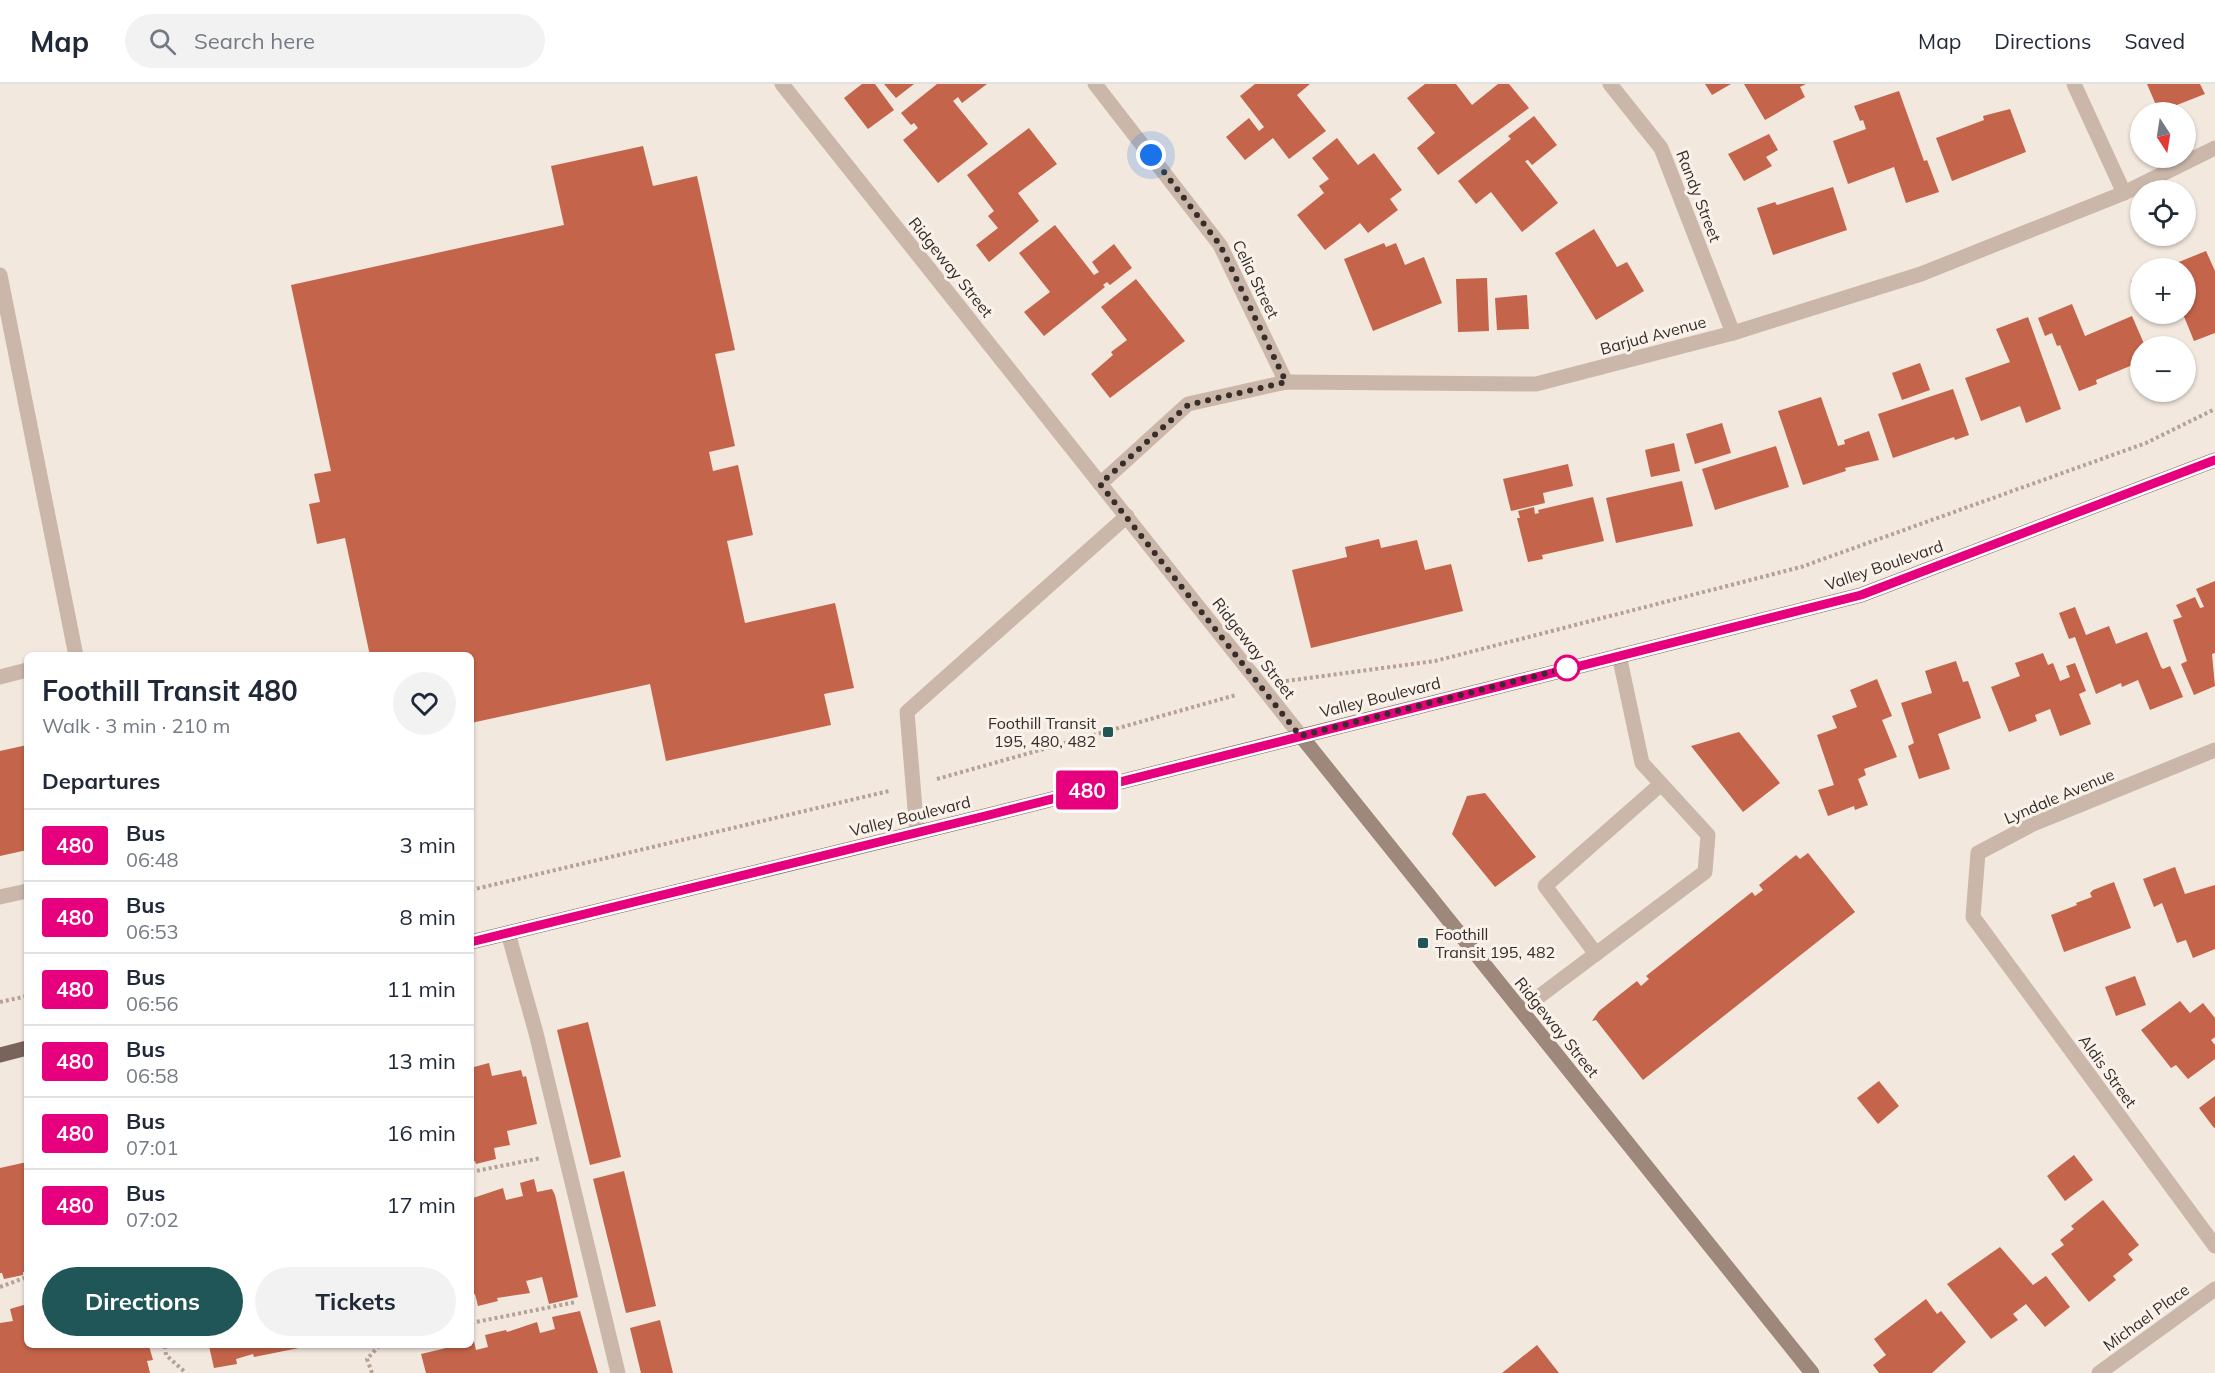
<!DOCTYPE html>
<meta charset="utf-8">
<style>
:root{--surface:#fff;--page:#f2f2f3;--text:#1f2937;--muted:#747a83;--line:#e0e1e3;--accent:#205658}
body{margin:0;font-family:Mulish,sans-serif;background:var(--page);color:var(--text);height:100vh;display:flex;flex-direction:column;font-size:22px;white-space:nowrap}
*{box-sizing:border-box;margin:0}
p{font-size:20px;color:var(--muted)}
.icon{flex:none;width:33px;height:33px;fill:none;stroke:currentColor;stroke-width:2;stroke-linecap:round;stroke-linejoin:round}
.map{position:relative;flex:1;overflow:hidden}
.details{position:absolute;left:24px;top:568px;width:450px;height:696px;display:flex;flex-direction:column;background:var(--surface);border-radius:9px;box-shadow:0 2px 4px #0004}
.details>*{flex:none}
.badge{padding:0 12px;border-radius:4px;font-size:21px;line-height:39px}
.needle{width:39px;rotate:168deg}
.controls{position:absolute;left:2130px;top:18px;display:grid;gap:12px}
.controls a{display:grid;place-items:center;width:66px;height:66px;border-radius:50%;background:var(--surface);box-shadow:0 2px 4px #0004;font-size:30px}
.you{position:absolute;width:30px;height:30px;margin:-15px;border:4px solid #fff;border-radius:50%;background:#1a73e8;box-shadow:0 0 0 9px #1a73e833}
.map>.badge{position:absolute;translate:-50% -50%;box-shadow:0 0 0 3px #fff}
h2{padding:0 18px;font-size:22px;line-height:54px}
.round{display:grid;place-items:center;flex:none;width:63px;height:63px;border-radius:32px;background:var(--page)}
.head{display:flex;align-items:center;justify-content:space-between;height:102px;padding:0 18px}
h1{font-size:28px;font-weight:700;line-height:45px}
.button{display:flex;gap:12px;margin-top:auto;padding:12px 18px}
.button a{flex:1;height:69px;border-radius:36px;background:var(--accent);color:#fff;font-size:24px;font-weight:700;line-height:69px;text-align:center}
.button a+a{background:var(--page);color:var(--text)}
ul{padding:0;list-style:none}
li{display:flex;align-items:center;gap:18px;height:72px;padding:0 18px;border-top:2px solid var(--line)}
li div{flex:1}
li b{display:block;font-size:22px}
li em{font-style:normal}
li .badge{min-width:66px;font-weight:700;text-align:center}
header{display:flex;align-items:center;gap:36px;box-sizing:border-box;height:84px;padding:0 30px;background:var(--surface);border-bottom:2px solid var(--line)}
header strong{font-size:28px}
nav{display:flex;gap:33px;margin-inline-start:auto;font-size:21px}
.search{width:420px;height:54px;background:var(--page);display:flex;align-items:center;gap:15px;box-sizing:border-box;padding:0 21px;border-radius:33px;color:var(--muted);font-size:22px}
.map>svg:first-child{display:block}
.building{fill:#c3644b}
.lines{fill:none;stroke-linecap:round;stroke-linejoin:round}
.path{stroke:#b6a294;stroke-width:4;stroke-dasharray:3 3;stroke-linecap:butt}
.lane{stroke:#cab7aa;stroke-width:15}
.street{stroke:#cab7aa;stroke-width:15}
.secondary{stroke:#9e877b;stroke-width:15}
.primary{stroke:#79645b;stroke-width:15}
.line-casing{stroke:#fff;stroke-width:14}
.line{stroke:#e6007e;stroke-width:9}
.walk{stroke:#372d29;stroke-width:6;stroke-dasharray:0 10.8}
.stop-dot{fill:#fff;stroke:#e6007e;stroke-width:3}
.poi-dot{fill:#205658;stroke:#f9f2ea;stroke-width:2}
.labels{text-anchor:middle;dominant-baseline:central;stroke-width:6;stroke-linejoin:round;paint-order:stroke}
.street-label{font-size:16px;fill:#372d29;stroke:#f9f2ea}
.poi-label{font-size:16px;fill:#372d29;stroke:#f9f2ea;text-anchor:end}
</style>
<header>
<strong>Map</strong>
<div class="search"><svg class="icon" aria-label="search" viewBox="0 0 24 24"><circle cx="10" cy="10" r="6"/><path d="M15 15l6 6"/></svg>Search here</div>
<nav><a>Map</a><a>Directions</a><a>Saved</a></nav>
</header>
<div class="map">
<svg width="2215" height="1289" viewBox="0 0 2215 1289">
<rect width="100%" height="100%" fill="#f2e8de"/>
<g class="building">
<polygon points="862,0 875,0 894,26 868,45 844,14"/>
<polygon points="884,0 914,0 896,14"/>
<polygon points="937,0 987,0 962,19 958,13 953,17 988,60 938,99 903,56 918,44 914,39 911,41 901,29"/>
<polygon points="1255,0 1310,0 1297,11 1326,47 1289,75 1273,54 1245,76 1226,53 1249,34 1259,47 1264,43 1240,12"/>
<polygon points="1425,0 1456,0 1472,21 1498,0 1509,0 1529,24 1438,91 1417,64 1435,49 1407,14"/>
<polygon points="1705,0 1731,0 1712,11"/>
<polygon points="1744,0 1806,0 1800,3 1805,13 1765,36"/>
<polygon points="2147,0 2200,0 2205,10 2159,28"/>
<polygon points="1899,7 1924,77 1927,76 1939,108 1906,119 1894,83 1848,100 1833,57 1866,45 1863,36 1860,37 1854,22"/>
<polygon points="2010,25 2026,68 1952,97 1936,54 1984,36 1983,32"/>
<polygon points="1534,32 1557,61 1532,81 1528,76 1525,77 1558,119 1522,148 1491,108 1476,120 1458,97 1511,55 1508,52"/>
<polygon points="1029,44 1057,80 1018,109 1039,137 989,178 976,161 998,144 988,132 994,127 967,91"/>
<polygon points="1769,50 1778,66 1766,73 1772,82 1744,97 1728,70"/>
<polygon points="1337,54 1358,81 1374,69 1402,106 1390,115 1398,126 1368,149 1360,139 1325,166 1297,131 1324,109 1319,102 1329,95 1312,74"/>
<polygon points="643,62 653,102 697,92 735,266 715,270 735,362 709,368 713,387 738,381 753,451 727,457 745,539 835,519 854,604 824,610 831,641 666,677 650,600 471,639 471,572 370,572 345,454 317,460 309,420 320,418 314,390 331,387 291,201 564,141 551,82"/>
<polygon points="1833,103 1847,146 1773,171 1757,124 1775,118 1777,121"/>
<polygon points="1055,141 1094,191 1099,188 1092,178 1114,160 1132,184 1110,201 1107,198 1103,201 1105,203 1044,252 1024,228 1050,208 1019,169"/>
<polygon points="1594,145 1617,183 1627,178 1644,207 1596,236 1555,169"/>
<polygon points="1384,159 1386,163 1396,159 1405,181 1424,173 1442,219 1373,247 1344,175"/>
<polygon points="2206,167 2215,187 2215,249 2194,257 2183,230 2186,230 2186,184 2164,184"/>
<polygon points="2140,193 2140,218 2131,197"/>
<polygon points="1487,194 1489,247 1458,248 1456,195"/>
<polygon points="1136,195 1185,257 1110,314 1091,290 1113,271 1111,268 1127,256 1101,223"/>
<polygon points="1527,211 1529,245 1497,246 1495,214"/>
<polygon points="2072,220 2085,252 2132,232 2145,262 2140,262 2140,278 2096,296 2097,300 2079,307 2060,261 2057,262 2052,249 2045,252 2038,234"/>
<polygon points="2028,233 2061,325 2026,339 2020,322 1981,337 1965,294 2010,278 1996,245"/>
<polygon points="1920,279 1930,306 1902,316 1892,289"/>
<polygon points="1953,305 1969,351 1955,356 1954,353 1893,374 1878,330"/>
<polygon points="1821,313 1838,362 1845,360 1844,356 1869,347 1879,376 1845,384 1846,387 1803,401 1778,327"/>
<polygon points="1722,339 1731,369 1695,380 1686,350"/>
<polygon points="1674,359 1680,387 1651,393 1645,366"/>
<polygon points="1776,362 1789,403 1715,426 1702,385"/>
<polygon points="1568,380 1573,402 1543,409 1545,419 1511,427 1503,395"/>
<polygon points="1682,397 1693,442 1616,459 1606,414"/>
<polygon points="1593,413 1604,457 1542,471 1543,475 1528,478 1517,434 1520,434 1518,427 1534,423 1535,430 1539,429 1538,426"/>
<polygon points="1379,455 1381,464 1417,456 1425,486 1451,480 1463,527 1311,564 1292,486 1347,473 1345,463"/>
<polygon points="2215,497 2215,569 2212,570 2215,602 2194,611 2181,580 2187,577 2173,536 2182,533 2176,521 2195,513 2200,524 2204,523 2196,505"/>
<polygon points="2075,523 2086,551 2109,542 2116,560 2147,548 2161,583 2163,585 2170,582 2183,613 2150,626 2138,596 2122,603 2121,599 2096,610 2075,553 2069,555 2059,529"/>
<polygon points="2043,569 2048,581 2053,579 2060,597 2070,593 2066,582 2075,579 2086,607 2079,610 2091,640 2060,652 2050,625 2035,631 2037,637 2009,648 1991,603 2020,592 2015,579"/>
<polygon points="1956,577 1963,598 1968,597 1981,634 1938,650 1950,685 1919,695 1908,662 1914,659 1901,619 1932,609 1925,587"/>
<polygon points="1877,595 1892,632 1882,636 1897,673 1864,685 1866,691 1858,695 1868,721 1855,726 1854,722 1828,732 1818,706 1834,701 1817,651 1837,644 1832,632 1857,623 1850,606"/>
<polygon points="1739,648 1780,699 1743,728 1691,662"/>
<polygon points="27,661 27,766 0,772 0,667"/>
<polygon points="1485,709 1536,773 1495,803 1452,750 1467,712"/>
<polygon points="1808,769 1855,828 1643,996 1596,936 1592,937 1599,927 1637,897 1641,902 1649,895 1646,892 1752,808 1755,812 1763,806 1759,801 1796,771 1800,775"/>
<polygon points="2175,783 2185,810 2215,801 2215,865 2193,874 2186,856 2177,859 2162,819 2154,823 2143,795"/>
<polygon points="2114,798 2131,844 2064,868 2051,831 2077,821 2076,819 2092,813 2090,809 2093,806"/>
<polygon points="2135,892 2146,921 2116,932 2105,903"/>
<polygon points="2180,917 2190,929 2203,919 2215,934 2215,953 2211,956 2215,961 2215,975 2188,995 2176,981 2171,984 2141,946"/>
<polygon points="588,938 621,1073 590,1081 557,946"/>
<polygon points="471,972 474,983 489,979 492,992 521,986 523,993 526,992 537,1040 507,1047 510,1061 494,1064 496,1075 476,1080 475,1077 471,1078"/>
<polygon points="1879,997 1899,1022 1878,1040 1857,1014"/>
<polygon points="2215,1012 2215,1043 2214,1044 2199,1024"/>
<polygon points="2074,1071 2093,1096 2065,1117 2047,1092"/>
<polygon points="27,1078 27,1187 23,1188 23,1191 4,1195 2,1189 0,1189 0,1084"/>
<polygon points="624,1087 656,1222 626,1229 593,1095"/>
<polygon points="534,1095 537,1108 552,1105 555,1111 578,1213 549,1220 542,1193 526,1197 530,1209 497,1214 498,1217 478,1222 475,1210 471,1211 471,1110 473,1114 503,1104 506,1116 523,1112 520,1099"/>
<polygon points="2103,1116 2139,1161 2128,1170 2133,1176 2113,1192 2116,1196 2089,1218 2051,1170 2064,1161 2060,1156 2074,1145 2071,1142"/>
<polygon points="2000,1163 2033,1201 2046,1192 2070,1223 2045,1243 2026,1220 2013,1230 2018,1236 1991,1255 1947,1200"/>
<polygon points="1926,1215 1937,1230 1941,1227 1966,1258 1932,1289 1879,1289 1873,1281 1886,1271 1874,1255"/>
<polygon points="27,1220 27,1262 149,1262 153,1276 147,1277 150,1289 0,1289 0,1239 13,1237 10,1225"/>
<polygon points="580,1227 598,1289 426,1289 421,1270 455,1262 471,1262 474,1257 476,1266 488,1263 485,1251 506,1246 507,1248 537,1238 540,1249 555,1245 552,1233"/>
<polygon points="660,1236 673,1289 641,1289 630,1244"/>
<polygon points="1537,1261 1559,1289 1502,1289"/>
<polygon points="209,1262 304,1262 304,1263 254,1273 253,1270 236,1275 237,1280 214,1284"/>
</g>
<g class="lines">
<g class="path">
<polyline points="1286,597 1435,577 1801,483 2146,359 2215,325"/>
<polyline points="937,695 1236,611"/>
<polyline points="471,806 889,707"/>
<polyline points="0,918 27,912"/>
<polyline points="471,1088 541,1074"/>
<polyline points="0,1203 27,1193"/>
<polyline points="471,1239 576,1218"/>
<polyline points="165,1262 166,1271 186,1289"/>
<polyline points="372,1289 367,1275 379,1262"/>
</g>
<g class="lane">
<polyline points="0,191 76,572"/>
<polyline points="0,593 27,586"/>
<polyline points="917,749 907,628 1127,432"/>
<polyline points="0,813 27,807"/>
<polyline points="508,849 536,949 618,1289"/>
<polyline points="1596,870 1545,802 1661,700"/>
<polyline points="1521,926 1705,788 1708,751 1642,679 1619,571"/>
</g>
<g class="street">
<polyline points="782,0 1301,652"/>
<polyline points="1095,0 1220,161 1286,298"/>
<polyline points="1610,0 1661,64 1733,249"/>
<polyline points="2074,0 2124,109"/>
<polyline points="1100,400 1188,320 1286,298 1536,300 1733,249 1921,190 2124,109 2215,64"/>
<polyline points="2215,666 2033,740 1978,769 1973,833 2215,1162"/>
<polyline points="2099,1289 2215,1205"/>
</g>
<polyline class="secondary" points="1301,652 1812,1289"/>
<g class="primary">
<polyline points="471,858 985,732 1861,511 2215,376"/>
<polyline points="0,971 27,964"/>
</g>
</g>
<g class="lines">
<defs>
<polyline id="line" points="471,858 985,732 1861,511 2215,376"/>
</defs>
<use href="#line" class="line-casing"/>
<use href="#line" class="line"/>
<polyline class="walk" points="1151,71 1220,161 1286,298 1188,321 1100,400 1300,652 1567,584"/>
</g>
<circle class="stop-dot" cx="1567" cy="584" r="12"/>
<g class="poi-dot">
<rect x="1102" y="642" width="12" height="12" rx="3"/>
<rect x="1417" y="853" width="12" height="12" rx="3"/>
</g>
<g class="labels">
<g class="street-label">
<text transform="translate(1699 112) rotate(69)">Randy Street</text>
<text transform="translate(951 183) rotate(51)">Ridgeway Street</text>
<text transform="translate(1256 195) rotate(64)">Celia Street</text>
<text transform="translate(1653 251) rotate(-15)">Barjud Avenue</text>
<text transform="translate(1884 481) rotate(-19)">Valley Boulevard</text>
<text transform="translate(1254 564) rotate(52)">Ridgeway Street</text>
<text transform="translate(1380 613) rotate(-14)">Valley Boulevard</text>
<text transform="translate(2059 712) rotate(-23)">Lyndale Avenue</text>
<text transform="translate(910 732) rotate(-14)">Valley Boulevard</text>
<text transform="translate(1557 943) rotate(51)">Ridgeway Street</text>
<text transform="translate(2108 987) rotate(54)">Aldis Street</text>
<text transform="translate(2146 1233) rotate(-36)">Michael Place</text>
</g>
<g class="poi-label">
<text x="1096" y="639">Foothill Transit<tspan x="1096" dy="18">195, 480, 482</tspan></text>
<text x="1435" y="850" text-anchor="start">Foothill<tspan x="1435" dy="18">Transit 195, 482</tspan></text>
</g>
</g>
</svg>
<div class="controls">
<a><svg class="needle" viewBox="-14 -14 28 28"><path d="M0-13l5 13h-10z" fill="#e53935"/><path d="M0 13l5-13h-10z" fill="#747a83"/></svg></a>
<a><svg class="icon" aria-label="locate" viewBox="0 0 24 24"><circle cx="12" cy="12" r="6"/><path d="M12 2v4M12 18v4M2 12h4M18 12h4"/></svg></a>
<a>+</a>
<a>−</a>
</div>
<div class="you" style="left:1151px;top:71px"></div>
<b class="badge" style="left:1087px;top:706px;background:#e6007e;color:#fff">480</b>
<section class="details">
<div class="head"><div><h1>Foothill Transit 480</h1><p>Walk · 3 min · 210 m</p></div><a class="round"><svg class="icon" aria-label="heart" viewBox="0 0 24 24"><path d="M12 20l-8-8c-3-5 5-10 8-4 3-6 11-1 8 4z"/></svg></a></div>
<h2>Departures</h2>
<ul>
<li><span class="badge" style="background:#e6007e;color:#fff">480</span><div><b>Bus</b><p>06:48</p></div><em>3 min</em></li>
<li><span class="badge" style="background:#e6007e;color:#fff">480</span><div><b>Bus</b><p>06:53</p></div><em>8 min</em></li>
<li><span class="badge" style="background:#e6007e;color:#fff">480</span><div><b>Bus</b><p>06:56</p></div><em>11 min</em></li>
<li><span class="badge" style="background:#e6007e;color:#fff">480</span><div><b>Bus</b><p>06:58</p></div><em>13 min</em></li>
<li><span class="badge" style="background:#e6007e;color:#fff">480</span><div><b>Bus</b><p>07:01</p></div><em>16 min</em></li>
<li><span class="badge" style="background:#e6007e;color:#fff">480</span><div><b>Bus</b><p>07:02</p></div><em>17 min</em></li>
</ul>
<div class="button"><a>Directions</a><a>Tickets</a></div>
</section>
</div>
